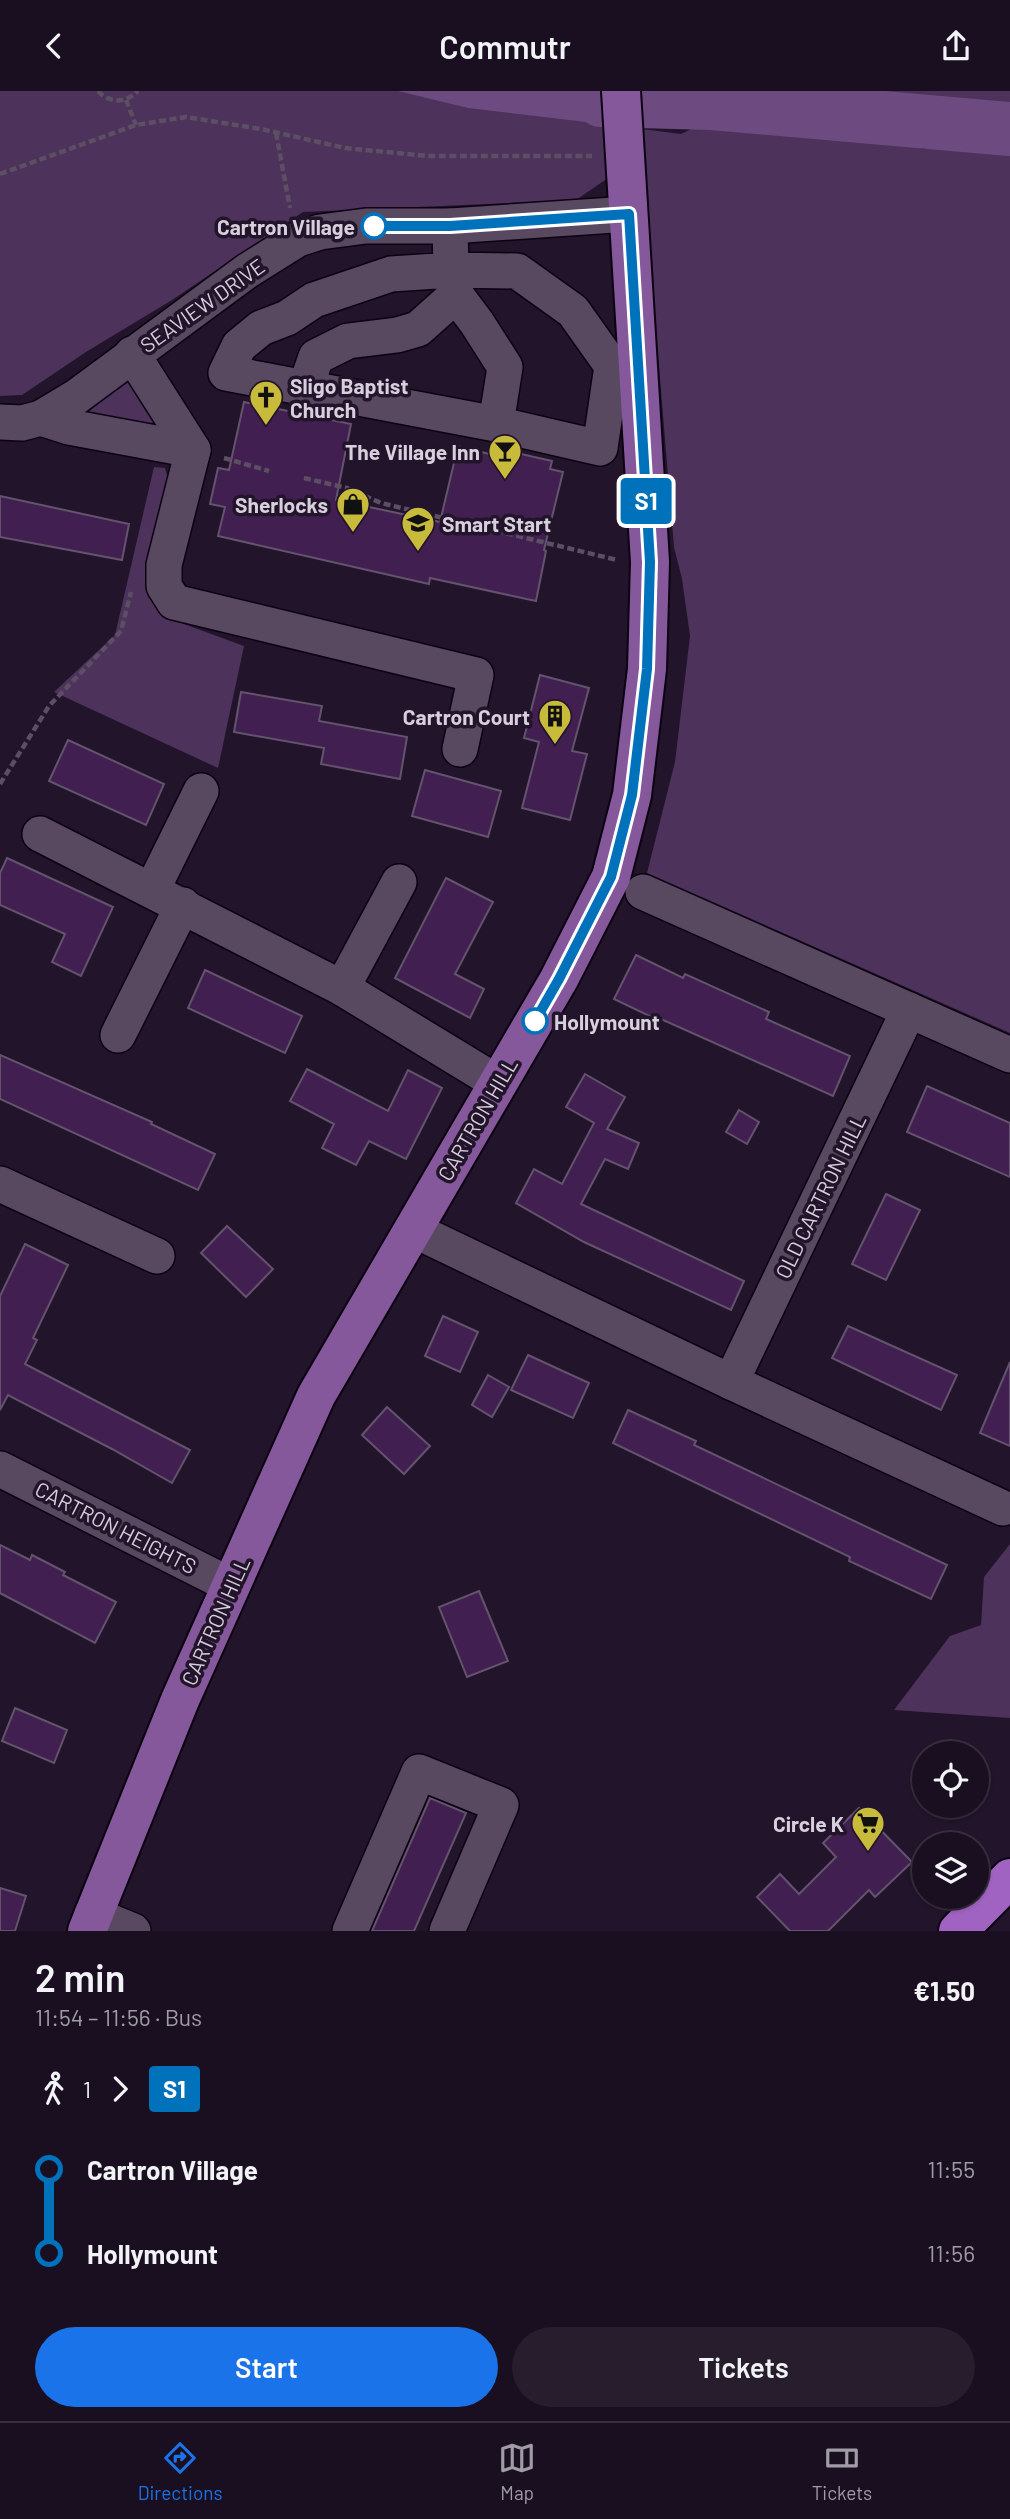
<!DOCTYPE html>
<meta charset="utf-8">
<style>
:root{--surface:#1a0f20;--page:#271d2d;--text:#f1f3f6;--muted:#9f9ca5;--line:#382f3e;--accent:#1a73e8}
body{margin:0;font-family:Barlow,sans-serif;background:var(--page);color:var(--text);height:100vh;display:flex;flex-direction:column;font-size:26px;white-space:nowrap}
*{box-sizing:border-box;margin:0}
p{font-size:23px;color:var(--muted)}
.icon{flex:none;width:38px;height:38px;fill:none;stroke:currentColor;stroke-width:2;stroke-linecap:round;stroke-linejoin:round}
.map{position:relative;height:1840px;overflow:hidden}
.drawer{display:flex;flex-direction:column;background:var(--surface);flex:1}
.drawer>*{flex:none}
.badge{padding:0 14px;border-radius:5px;font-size:24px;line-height:46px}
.fabs{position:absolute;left:912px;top:1650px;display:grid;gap:14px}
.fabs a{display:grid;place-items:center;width:77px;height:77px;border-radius:50%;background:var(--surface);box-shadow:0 2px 5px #0004,0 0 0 2px var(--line);font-size:35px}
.map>.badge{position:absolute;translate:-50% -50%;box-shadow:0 0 0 4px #fff}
.legs{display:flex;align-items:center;gap:10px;height:77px;padding:0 35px;font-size:23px}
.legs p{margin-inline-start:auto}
.summary{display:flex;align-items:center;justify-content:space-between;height:119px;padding:0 35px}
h1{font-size:38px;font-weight:600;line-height:52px}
.action{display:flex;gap:14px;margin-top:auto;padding:14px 35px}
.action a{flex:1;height:80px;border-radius:42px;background:var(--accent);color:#fff;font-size:28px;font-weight:600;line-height:80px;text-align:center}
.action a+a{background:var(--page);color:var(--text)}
ul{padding:0 35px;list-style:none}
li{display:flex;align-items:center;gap:24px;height:84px;font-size:26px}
li i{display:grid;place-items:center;width:10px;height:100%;margin:0 9px;background:currentColor}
li i::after{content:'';width:18px;height:18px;margin:-9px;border:5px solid;border-radius:50%;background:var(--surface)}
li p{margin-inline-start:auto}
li:first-child i{background:linear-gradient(#0000 50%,currentColor 0)}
li:last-child i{background:linear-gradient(currentColor 50%,#0000 0)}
header{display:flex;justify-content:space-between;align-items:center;height:91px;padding:0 35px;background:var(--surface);font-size:32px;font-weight:600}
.tab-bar{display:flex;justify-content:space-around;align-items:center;height:98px;border-top:2px solid var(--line);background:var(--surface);font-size:19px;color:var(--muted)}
.tab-bar a{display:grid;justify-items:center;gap:4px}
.tab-bar .selected{color:var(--accent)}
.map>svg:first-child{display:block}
.green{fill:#4d325b}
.water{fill:#6d4a7f}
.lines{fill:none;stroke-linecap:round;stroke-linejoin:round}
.stream{stroke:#6d4a7f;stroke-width:9}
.river{stroke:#6d4a7f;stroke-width:54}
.building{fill:#412051;stroke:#63536c;stroke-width:2}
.minor-casing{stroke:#0c0212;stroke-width:38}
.major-casing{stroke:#0c0212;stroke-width:42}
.highway-casing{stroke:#0c0212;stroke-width:42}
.path{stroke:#5c4f63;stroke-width:4.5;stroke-dasharray:7 3.5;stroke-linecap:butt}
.minor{stroke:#584860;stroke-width:35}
.major{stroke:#84589a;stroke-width:38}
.highway{stroke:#a163c1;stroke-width:38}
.line-1-casing{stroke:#fff;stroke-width:16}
.line-1{stroke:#0072bc;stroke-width:10}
.stop-1-dot{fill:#fff;stroke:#0072bc;stroke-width:3.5}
.labels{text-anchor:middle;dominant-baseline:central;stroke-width:7;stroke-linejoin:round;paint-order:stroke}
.stop-label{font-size:21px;font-weight:bold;fill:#d8cfdd;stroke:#22142a;text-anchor:end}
.street-label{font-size:21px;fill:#d8cfdd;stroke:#22142a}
.poi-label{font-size:21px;font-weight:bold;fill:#d8cfdd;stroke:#22142a;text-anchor:end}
</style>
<header><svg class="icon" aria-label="back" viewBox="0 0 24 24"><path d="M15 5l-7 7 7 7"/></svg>Commutr<svg class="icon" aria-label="share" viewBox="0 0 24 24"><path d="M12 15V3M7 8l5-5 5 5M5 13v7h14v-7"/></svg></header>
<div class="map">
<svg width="1010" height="1840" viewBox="0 0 1010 1840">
<rect width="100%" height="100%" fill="#22142a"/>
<g class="green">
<polygon points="0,0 600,0 608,87 576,109 303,121 172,209 86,261 22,304 0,305"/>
<polygon points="770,0 1010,0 1010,33 973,31 932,23 901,22 878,13 852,16 820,7 794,5"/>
<polygon points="708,30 867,46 925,58 974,52 1010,54 1010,942 647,782 675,671 690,545 682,488 674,456 647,132 642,38 681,43"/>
<polygon points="129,288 155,325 153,331 150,333 82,326"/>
<polygon points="154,376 165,377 169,391 145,494 159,520 184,533 244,555 218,677 54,601 115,544"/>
<polygon points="1010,1453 1010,1627 894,1619 950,1545 981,1534 984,1486"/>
</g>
<polygon class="water" points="398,0 600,0 603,33 468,17"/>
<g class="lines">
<polyline class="stream" points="654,11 659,0"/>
<polyline class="river" points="601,9 712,12 1010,38"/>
</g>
<g class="building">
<polygon points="244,311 351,333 336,409 440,431 458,355 497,365 499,358 552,370 550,378 563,381 544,459 546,460 536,510 430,487 429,493 218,445 225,416 210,413 218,377 229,379"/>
<polygon points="0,405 129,433 122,469 0,446"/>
<polygon points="540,584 589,597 572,660 587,663 570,729 522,717 539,651 524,647"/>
<polygon points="241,601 322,615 319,630 407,646 400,688 321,673 324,657 234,641"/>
<polygon points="68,649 164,693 146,734 49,690"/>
<polygon points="425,679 501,700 488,746 412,725"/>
<polygon points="7,767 113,816 81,885 52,871 65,843 0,814 0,782"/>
<polygon points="446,787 493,811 455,883 484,898 470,927 395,887"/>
<polygon points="636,864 683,887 685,883 769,921 766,928 850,965 833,1005 661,928 660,930 614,908"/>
<polygon points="205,879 302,925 285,962 188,917"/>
<polygon points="0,964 152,1031 151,1033 215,1063 198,1099 0,1008"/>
<polygon points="307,978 388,1020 408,979 442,997 406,1068 369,1050 356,1074 322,1057 334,1033 290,1010"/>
<polygon points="585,983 625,1006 607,1038 639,1052 628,1078 605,1068 581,1113 744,1190 731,1219 584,1151 516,1112 534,1078 562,1093 594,1032 566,1016"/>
<polygon points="927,995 1010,1032 1010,1086 907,1041"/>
<polygon points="739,1019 759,1031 747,1053 726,1041"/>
<polygon points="886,1103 920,1119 886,1189 852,1173"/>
<polygon points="227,1135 273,1178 246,1206 201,1162"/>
<polygon points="25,1153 68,1174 33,1247 37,1249 25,1273 190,1359 172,1392 112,1358 8,1304 0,1319 0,1205"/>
<polygon points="443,1225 478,1241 460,1281 425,1265"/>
<polygon points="848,1235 957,1284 941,1319 832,1267"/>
<polygon points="528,1264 589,1292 573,1327 511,1299"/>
<polygon points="1010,1271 1010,1355 980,1342"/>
<polygon points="488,1284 509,1296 492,1326 472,1314"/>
<polygon points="387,1316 430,1355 404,1383 362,1344"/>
<polygon points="628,1319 696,1350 694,1354 947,1474 931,1508 849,1470 850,1466 613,1352"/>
<polygon points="0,1454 30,1469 32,1464 65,1481 63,1484 116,1511 95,1552 0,1502"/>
<polygon points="479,1500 508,1570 467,1586 439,1516"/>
<polygon points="15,1617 67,1639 54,1672 2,1650"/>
<polygon points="430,1707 466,1722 414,1840 372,1840"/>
<polygon points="859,1717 912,1771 875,1806 869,1799 828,1840 790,1840 757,1806 780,1783 799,1803 836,1766 823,1752"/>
<polygon points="0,1797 26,1805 15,1840 0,1840"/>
</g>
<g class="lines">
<defs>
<g id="minor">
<polyline points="450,135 451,179 517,180 573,220 612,275 600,357 496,333 226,282 239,255 261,237 287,227 314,209 391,183 451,179 456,204 477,232 505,276 496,333"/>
<polyline points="132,263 193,359 164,474 164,495 174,511 476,584 460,658"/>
<polyline points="305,298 316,266 348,250 397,244 418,238 456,204"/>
<polyline points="41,327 69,336 193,359"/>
<polyline points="0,331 22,332 41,327 76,306 247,180 298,148 320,141 366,135 450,135 629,123"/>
<polyline points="40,743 342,897 498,992"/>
<polyline points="152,799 201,700"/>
<polyline points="643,801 1010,964"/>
<polyline points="342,897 399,791"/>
<polyline points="118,944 183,814"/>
<polyline points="0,1093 157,1165"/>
<polyline points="414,1139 731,1291 1003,1417"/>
<polyline points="731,1291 909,919"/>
<polyline points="0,1378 232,1495"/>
<polyline points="92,1823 133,1840"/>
<polyline points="350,1840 419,1681 501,1714 447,1840"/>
</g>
<polyline id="major" points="87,1840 180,1609 316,1305 559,888 611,786 632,704 647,578 650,471 621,0"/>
<polyline id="highway" points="958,1840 1010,1787"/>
</defs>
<use href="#minor" class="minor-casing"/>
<use href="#major" class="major-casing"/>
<use href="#highway" class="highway-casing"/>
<g class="path">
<path d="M98,0C110,13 126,12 138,0"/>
<polyline points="126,9 136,34"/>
<polyline points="276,42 290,117"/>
<polyline points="0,83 136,34 186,26 261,38 345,57 427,65 592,65"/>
<polyline points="224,367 269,380"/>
<polyline points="304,387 347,397 381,412 617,469"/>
<polyline points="0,693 49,615 121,540 131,501"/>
</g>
<use href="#minor" class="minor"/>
<use href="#major" class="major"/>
<use href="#highway" class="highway"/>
</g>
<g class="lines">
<defs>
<polyline id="line-1" points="374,135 450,135 629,123 650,471 647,578 632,704 611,786 559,888 535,930"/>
</defs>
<use href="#line-1" class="line-1-casing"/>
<use href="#line-1" class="line-1"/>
</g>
<defs>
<symbol id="church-pin" viewBox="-11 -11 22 30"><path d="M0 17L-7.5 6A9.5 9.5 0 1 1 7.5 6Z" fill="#c8bb3b" stroke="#22142a"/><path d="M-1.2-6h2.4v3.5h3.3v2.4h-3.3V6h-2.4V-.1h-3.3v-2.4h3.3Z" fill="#111"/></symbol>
<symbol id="bar-pin" viewBox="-11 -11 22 30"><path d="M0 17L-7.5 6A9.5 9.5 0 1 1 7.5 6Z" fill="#c8bb3b" stroke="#22142a"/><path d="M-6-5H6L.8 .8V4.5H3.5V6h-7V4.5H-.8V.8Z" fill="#111"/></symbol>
<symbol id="shop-pin" viewBox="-11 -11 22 30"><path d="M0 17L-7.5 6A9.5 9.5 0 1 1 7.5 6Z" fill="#c8bb3b" stroke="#22142a"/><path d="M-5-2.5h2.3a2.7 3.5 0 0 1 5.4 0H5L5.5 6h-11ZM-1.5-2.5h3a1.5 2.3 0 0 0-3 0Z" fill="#111"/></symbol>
<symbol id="school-pin" viewBox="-11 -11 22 30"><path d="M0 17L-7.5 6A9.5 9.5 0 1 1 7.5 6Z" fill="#c8bb3b" stroke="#22142a"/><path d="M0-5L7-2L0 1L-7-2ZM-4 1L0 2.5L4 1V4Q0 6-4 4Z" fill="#111"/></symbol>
<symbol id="building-pin" viewBox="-11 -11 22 30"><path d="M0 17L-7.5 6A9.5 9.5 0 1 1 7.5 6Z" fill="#c8bb3b" stroke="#22142a"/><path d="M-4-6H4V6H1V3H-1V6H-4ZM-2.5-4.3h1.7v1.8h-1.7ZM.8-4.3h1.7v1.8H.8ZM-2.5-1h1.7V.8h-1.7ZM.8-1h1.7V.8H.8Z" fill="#111"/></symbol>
<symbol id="supermarket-pin" viewBox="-11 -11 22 30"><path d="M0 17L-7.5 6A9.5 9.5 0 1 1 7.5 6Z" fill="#c8bb3b" stroke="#22142a"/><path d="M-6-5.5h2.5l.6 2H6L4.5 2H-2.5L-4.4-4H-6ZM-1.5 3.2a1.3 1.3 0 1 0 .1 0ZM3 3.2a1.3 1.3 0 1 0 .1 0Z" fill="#111"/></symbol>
</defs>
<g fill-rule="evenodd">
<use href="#church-pin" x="247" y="287" width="38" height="52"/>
<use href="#bar-pin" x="486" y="341" width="38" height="52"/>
<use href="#shop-pin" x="334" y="394" width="38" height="52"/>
<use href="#school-pin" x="399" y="413" width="38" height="52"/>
<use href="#building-pin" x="536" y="606" width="38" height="52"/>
<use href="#supermarket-pin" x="849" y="1713" width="38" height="52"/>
</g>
<g class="stop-1-dot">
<circle cx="374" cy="135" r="12"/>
<circle cx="535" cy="930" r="12"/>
</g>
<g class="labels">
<g class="stop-label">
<text x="355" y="135">Cartron Village</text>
<text x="554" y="930" text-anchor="start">Hollymount</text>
</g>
<g class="street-label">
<text transform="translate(202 214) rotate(-35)">SEAVIEW DRIVE</text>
<text transform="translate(477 1028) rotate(-60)">CARTRON HILL</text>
<text transform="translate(820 1105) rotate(-64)">OLD CARTRON HILL</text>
<text transform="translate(116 1436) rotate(27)">CARTRON HEIGHTS</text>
<text transform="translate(215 1530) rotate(-66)">CARTRON HILL</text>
</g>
<g class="poi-label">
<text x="290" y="294" text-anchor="start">Sligo Baptist<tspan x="290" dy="24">Church</tspan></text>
<text x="480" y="360">The Village Inn</text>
<text x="328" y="413">Sherlocks</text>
<text x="442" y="432" text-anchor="start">Smart Start</text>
<text x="530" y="625">Cartron Court</text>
<text x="844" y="1732">Circle K</text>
</g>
</g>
</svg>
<div class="fabs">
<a><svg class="icon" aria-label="locate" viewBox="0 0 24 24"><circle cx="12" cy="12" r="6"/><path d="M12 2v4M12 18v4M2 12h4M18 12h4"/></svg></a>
<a><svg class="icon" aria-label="layers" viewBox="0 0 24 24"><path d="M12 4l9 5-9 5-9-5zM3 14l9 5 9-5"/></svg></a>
</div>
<b class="badge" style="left:646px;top:410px;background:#0072bc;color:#fff">S1</b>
</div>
<section class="drawer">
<div class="summary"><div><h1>2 min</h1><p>11:54 – 11:56 · Bus</p></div><b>€1.50</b></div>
<div class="legs"><svg class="icon" aria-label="walk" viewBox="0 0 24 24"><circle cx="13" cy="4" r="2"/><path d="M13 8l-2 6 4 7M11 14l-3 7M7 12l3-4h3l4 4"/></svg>1<svg class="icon" aria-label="forward" viewBox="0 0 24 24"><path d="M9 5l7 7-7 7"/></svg><b class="badge" style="background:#0072bc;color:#fff">S1</b></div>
<ul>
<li><i style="color:#0072bc"></i><b>Cartron Village</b><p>11:55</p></li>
<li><i style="color:#0072bc"></i><b>Hollymount</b><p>11:56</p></li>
</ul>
<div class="action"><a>Start</a><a>Tickets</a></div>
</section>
<nav class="tab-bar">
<a class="selected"><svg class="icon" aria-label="directions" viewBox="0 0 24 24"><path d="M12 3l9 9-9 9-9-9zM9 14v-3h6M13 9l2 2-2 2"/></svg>Directions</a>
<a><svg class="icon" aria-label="map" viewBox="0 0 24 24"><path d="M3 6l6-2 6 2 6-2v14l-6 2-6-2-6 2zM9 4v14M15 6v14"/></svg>Map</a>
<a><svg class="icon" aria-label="tickets" viewBox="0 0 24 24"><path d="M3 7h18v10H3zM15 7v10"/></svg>Tickets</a>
</nav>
